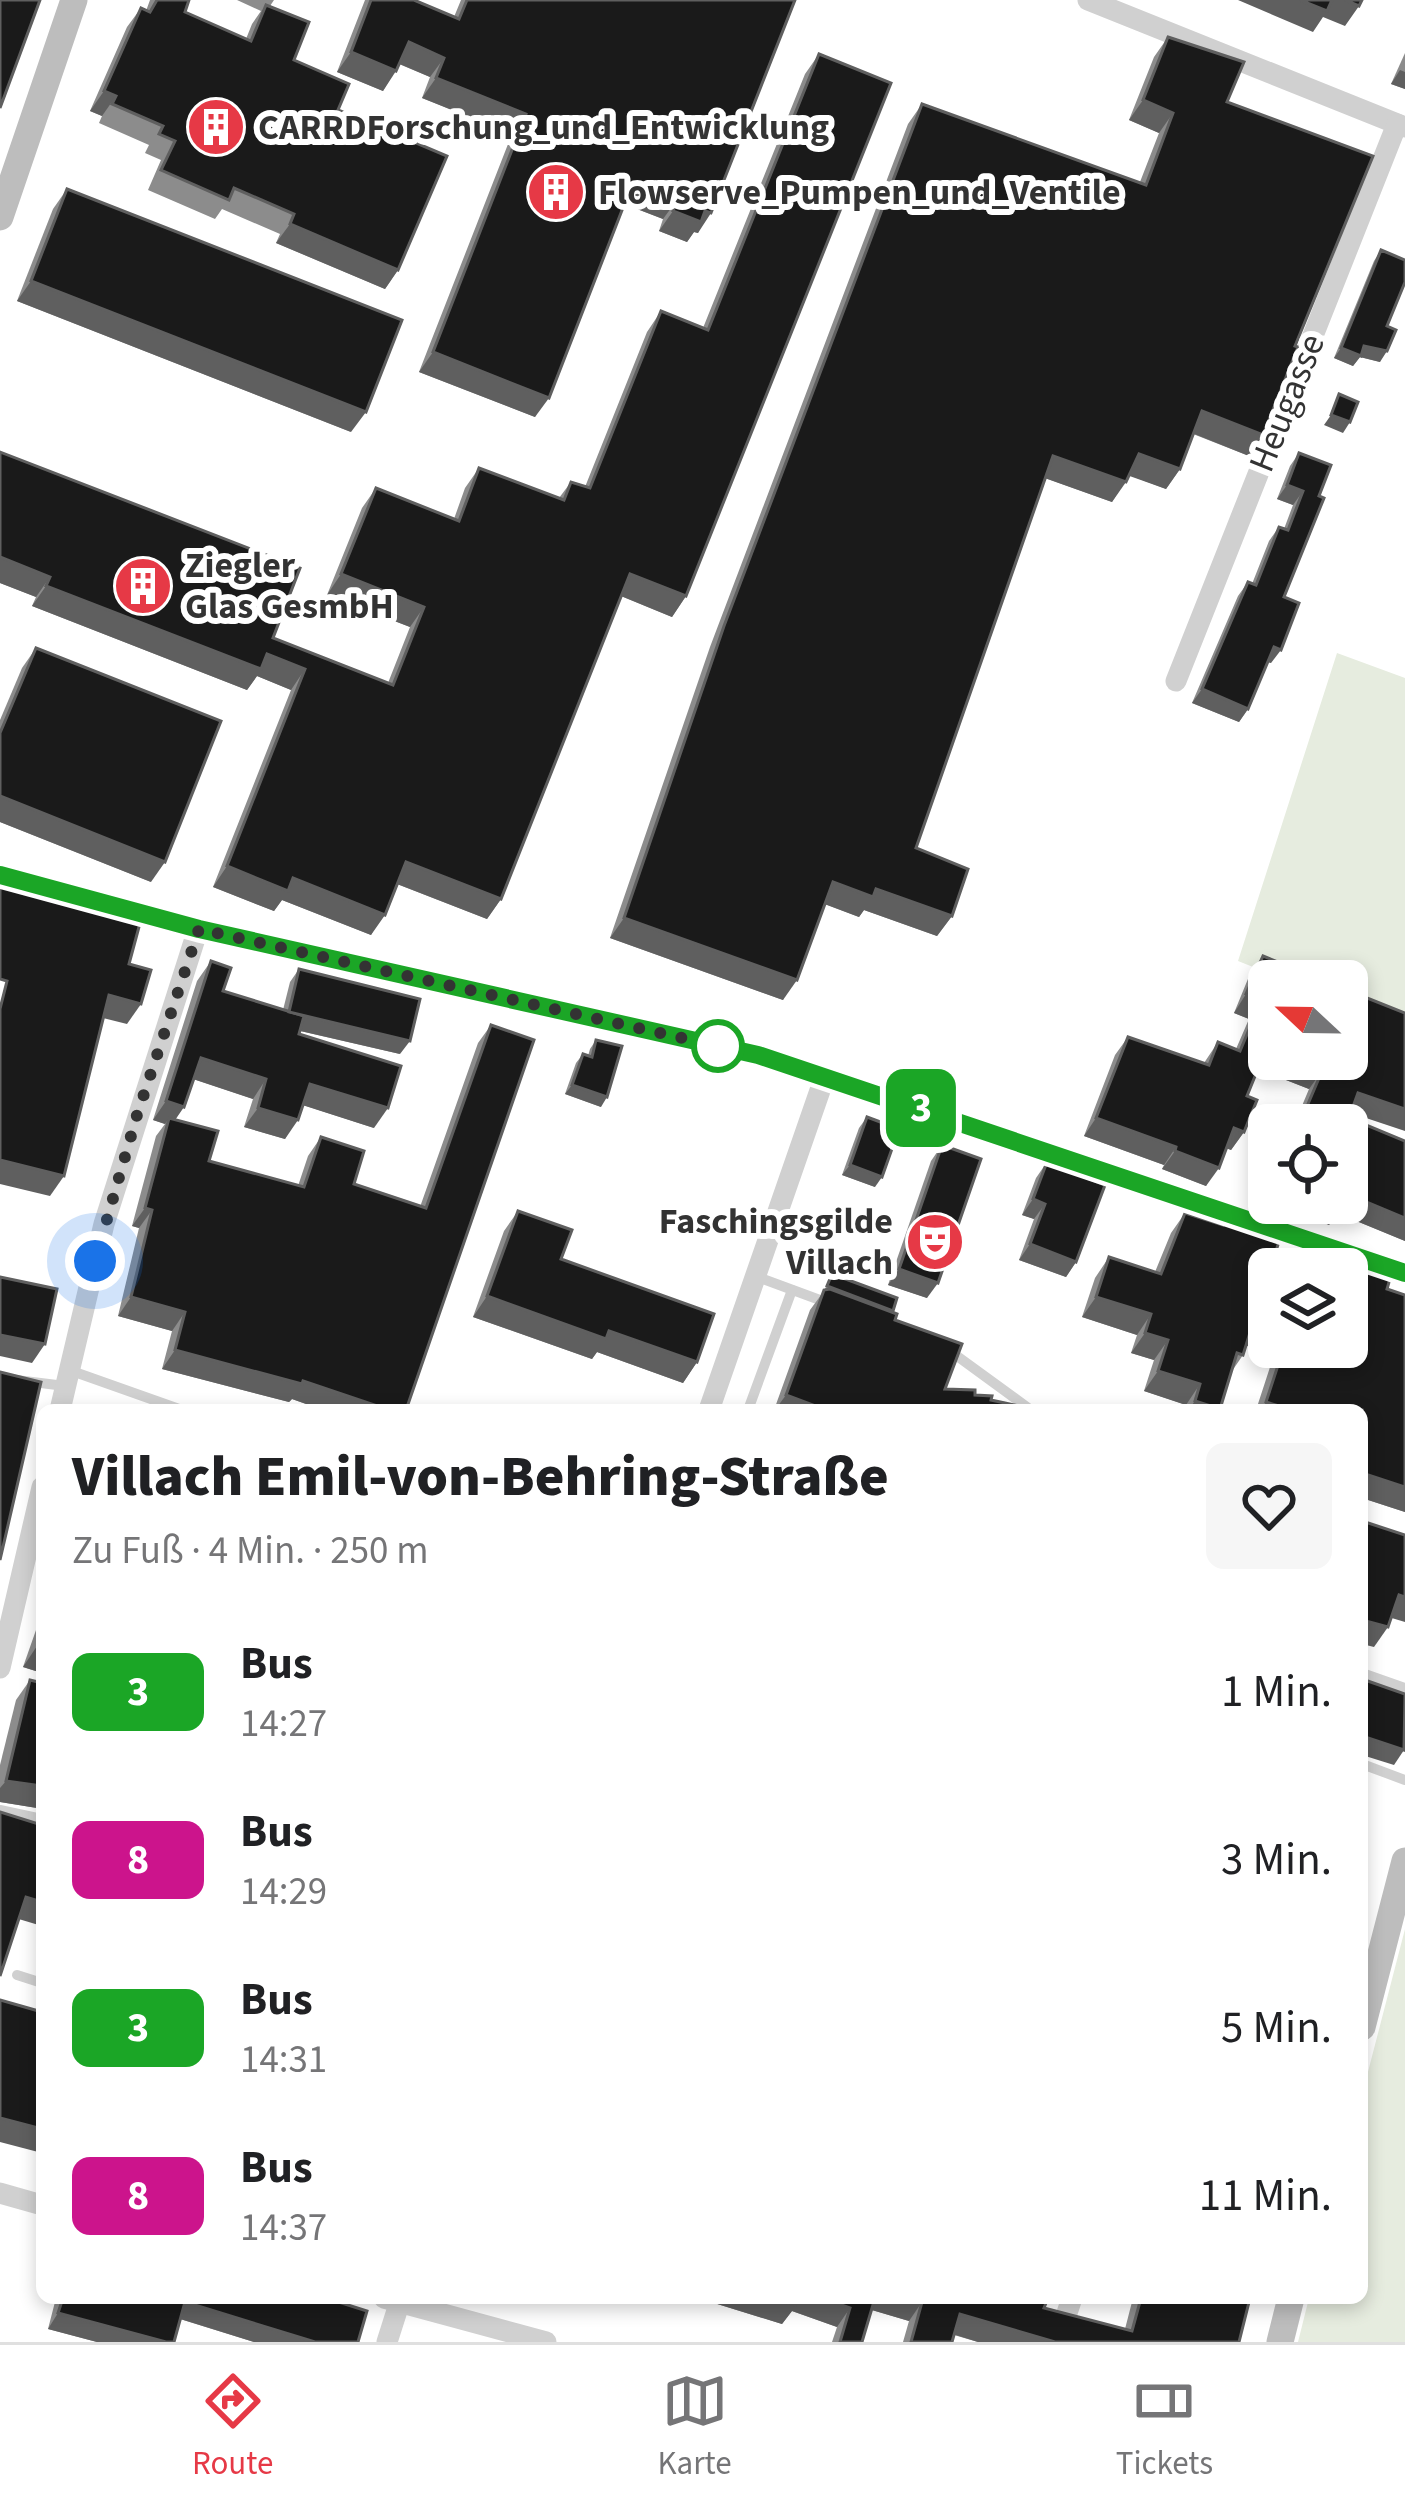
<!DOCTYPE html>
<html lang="de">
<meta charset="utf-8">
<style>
:root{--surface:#fff;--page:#f6f6f6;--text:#202124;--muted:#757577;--line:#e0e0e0;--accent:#e63946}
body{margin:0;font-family:"Source Sans 3",sans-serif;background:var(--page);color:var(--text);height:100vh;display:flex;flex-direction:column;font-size:45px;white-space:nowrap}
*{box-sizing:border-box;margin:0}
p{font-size:39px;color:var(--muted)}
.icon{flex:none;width:66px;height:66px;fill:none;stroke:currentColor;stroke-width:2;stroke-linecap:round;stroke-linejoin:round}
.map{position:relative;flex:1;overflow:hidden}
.sheet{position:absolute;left:36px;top:1404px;width:1332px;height:900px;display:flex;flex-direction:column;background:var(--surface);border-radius:18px;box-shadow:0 6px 18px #0003}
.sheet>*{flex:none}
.badge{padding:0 24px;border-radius:18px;font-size:42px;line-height:78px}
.needle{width:78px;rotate:292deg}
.buttons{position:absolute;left:1248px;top:960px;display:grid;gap:24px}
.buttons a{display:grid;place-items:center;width:120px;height:120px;border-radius:18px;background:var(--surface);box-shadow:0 6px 18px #0003;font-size:60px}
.you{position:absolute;width:60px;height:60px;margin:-30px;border:9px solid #fff;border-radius:50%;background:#1a73e8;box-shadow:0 0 0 18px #1a73e833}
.map>.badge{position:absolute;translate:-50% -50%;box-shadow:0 0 0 6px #fff}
.round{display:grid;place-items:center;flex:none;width:126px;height:126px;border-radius:18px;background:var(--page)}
.head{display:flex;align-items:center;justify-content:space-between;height:204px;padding:0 36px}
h1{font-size:57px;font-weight:800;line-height:90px}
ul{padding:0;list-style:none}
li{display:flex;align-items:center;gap:36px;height:168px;padding:0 36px}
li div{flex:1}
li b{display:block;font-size:45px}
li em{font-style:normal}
li .badge{min-width:132px;font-weight:700;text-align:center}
.dock{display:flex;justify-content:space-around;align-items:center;height:168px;border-top:3px solid var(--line);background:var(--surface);font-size:33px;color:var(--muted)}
.dock a{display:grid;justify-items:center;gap:6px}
.dock .current{color:var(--accent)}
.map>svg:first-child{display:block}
.green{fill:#e6ecdf}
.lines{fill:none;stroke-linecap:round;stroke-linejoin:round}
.lane{stroke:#d0d0d0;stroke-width:10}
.street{stroke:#d0d0d0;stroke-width:21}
.secondary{stroke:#bdbdbd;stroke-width:27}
.wall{fill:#8c8c8c}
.shaded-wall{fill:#5f5f5f}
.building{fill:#1a1a1a;stroke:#5f5f5f;stroke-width:3}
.line-casing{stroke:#fff;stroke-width:27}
.line{stroke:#1ba626;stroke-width:18}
.walk{stroke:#333;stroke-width:12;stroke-dasharray:0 21.6}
.stop-dot{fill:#fff;stroke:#1ba626;stroke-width:6}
.labels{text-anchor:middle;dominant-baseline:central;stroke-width:12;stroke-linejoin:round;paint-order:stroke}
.poi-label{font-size:36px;font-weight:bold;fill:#333;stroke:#fff;text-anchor:start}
.street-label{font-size:36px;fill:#333;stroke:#fff}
</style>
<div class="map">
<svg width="1405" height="2342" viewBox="0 0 1405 2342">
<rect width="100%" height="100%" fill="#fff"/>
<g class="green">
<polygon points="1337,653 1405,678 1405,1028 1347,1005 1347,981 1288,981 1238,961"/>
<polygon points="1405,1929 1405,2342 1298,2342 1309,2298 1362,2298 1362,2095"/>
</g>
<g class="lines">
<g class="lane">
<polyline points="755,1276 828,1303"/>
<polyline points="946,1348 1031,1410"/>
<polyline points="69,1370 182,1410"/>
<polyline points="0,1378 65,1386"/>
<polyline points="748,1410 792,1290"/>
<polyline points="1362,1673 1405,1688"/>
<polyline points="1362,1764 1405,1780"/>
<polyline points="0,1810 42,1819"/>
<polyline points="17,1975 42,1983"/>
</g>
<g class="street">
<polyline points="1088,0 1405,127"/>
<polyline points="1176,681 1397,124"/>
<polyline points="115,906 198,929 758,1055 1405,1273"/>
<polyline points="60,1410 104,1224 198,929"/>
<polyline points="709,1410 825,1076"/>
<polyline points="0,1668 42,1487"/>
<polyline points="0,2193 42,2205"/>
<polyline points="384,2298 546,2342"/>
<polyline points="1066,2316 1072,2298"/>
<polyline points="387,2342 401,2298"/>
</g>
<g class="secondary">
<polyline points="0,217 74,0"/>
<polyline points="1362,2027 1405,1861"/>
<polyline points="1280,2342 1291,2298"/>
</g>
</g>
<g class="wall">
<polygon points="150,0 189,0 185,12 246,39 252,24 261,11 237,0 274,0 270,6 294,60 338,110 398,270 385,289 276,243 280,234 222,209 215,219 148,190 161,160 145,153 149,145 99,123 102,116 90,111 127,27 141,8 146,11"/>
<polygon points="365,0 414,0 454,17 461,0 795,0 698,233 694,232 687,242 659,231 663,219 624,204 535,417 419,372 512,134 422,98 430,77 399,64 383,91 337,72"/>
<polygon points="1168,37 1227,102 1295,346 1263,435 1249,456 1193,434 1180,469 1166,489 1129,475 1112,502 1045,478 916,848 952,916 937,936 864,910 859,917 825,904 783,1000 610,938 710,647 908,124 922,104 1140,182 1159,133 1129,120 1154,57"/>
<polygon points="1405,53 1405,89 1391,84"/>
<polygon points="819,54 686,596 672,617 621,596 501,899 487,919 397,884 371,935 282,900 274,911 213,887 291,690 257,676 247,690 32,606 36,597 0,583 0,452 273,638 388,683 410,627 327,595 362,508 376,488 454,519 465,488 479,468 559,498 571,482 585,487 647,332 661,311 703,328 805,74"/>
<polygon points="67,189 351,432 17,301 53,209"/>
<polygon points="1381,250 1387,326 1380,362 1360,357 1353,366 1334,358 1374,261"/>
<polygon points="1299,453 1331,465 1284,597 1271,663 1268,662 1248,709 1239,722 1192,703 1238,596 1248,582 1252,584 1269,541 1279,527 1284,529 1293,505 1277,499 1290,466"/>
<polygon points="36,648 151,882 0,822 0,720 22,668"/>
<polygon points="1263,956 1347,1059 1350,1113 1349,1118 1405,1141 1405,1241 1337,1213 1329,1225 1347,1125 1294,1125 1309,1089 1258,1069 1247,1096 1244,1132 1231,1150 1226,1148 1206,1186 1162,1169 1164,1165 1084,1136 1115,1055 1128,1037 1204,1063 1218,1042 1236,1049 1249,1019 1234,1013 1250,974"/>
<polygon points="211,961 223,991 283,1010 290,982 299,969 400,1054 300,1031 299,1034 374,1128 303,1105 285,1139 244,1127 253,1099 193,1079 175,1120 209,1161 298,1186 308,1156 321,1137 354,1184 420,1207 478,1043 491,1025 406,1410 323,1410 292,1399 289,1402 162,1369 172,1331 118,1316 139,1228 132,1226 156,1136 165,1124 153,1120 197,981"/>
<polygon points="596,1040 601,1107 565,1094 576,1063 583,1054 588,1056 590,1049"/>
<polygon points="867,1117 875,1187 842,1175 859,1128"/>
<polygon points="942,1145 927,1298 888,1285 931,1161"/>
<polygon points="1047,1162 1076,1262 1066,1277 1019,1260 1034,1219 1022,1215 1036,1178"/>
<polygon points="518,1211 561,1259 697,1362 683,1383 597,1352 592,1359 473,1317 504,1231"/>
<polygon points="1185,1213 1220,1224 1225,1217 1264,1290 1269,1347 1347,1347 1347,1269 1302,1269 1305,1261 1319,1240 1387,1289 1405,1512 1362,1498 1362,1410 1256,1410 1274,1355 1246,1345 1243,1355 1232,1371 1219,1410 1184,1410 1186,1405 1144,1391 1154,1360 1131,1353 1137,1335 1082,1317 1095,1278 1109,1257 1155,1272 1171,1233"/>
<polygon points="832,1274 892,1312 895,1320 945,1389 1028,1410 774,1410 810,1310 824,1291"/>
<polygon points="42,1613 42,1673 23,1667"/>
<polygon points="30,1680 42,1683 42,1801 37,1808 0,1802 0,1765 16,1700"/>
<polygon points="56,2298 326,2298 358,2342 254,2342 180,2319 174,2342 97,2342 48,2329"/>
<polygon points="698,2298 1048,2298 1044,2308 1125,2329 1133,2298 1250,2298 1239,2342 978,2342 954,2335 952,2342 903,2342 909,2321 872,2310 862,2342 832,2342 837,2327 792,2311 782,2324"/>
</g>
<g class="shaded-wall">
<polygon points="1238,0 1345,0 1359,6 1345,26 1323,17 1313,32"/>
<polygon points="409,42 444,58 430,77 395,62"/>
<polygon points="351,52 396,71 383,91 337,72"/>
<polygon points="1400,70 1405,72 1405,89 1391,84"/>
<polygon points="436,78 526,114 512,134 422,98"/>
<polygon points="104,91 116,96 102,116 90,111"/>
<polygon points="1143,100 1173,113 1159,133 1129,120"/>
<polygon points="633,182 677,200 663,219 619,202"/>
<polygon points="673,211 705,211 711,213 698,233 694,232 687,242 659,231"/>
<polygon points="290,224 398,270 385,289 276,243"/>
<polygon points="31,281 366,412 351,432 17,301"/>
<polygon points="1364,346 1387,351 1380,362 1360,357 1353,366 1334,358 1341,348"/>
<polygon points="433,352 549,398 535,417 419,372"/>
<polygon points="1202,411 1263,435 1249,456 1187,431"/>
<polygon points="1331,415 1350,422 1343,433 1324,425"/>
<polygon points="1139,454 1180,469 1166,489 1124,474"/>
<polygon points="1053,456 1126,482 1112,502 1039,476"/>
<polygon points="1287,485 1303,491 1293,505 1277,499"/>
<polygon points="0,557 50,577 36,597 0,583"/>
<polygon points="341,574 424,607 410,627 327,595"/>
<polygon points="630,574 686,596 672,617 616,594"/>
<polygon points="46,586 267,654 305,669 291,690 257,676 247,690 32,606"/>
<polygon points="1274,647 1281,650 1271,663 1265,661"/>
<polygon points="1202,689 1248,709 1239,722 1192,703"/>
<polygon points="0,796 165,862 151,882 0,822"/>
<polygon points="406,862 501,899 487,919 392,882"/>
<polygon points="227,866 293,878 385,915 371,935 282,900 274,911 213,887"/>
<polygon points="833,882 876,889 952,916 937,936 864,910 859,917 819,902"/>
<polygon points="624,918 797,980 783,1000 610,938"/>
<polygon points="1246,994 1261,1001 1249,1019 1234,1013"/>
<polygon points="109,995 141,1004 127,1024 95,1016"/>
<polygon points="288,1013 410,1041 400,1054 279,1026"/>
<polygon points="1266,1049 1269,1050 1269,1059 1291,1059 1322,1071 1309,1089 1253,1067"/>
<polygon points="201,1058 266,1079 253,1099 187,1077"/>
<polygon points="310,1084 388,1108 374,1128 296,1103"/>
<polygon points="572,1085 607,1097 601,1107 565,1094"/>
<polygon points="1358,1093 1405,1109 1405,1131 1345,1111"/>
<polygon points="166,1101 184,1107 171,1126 169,1118 165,1124 153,1120"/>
<polygon points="258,1108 298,1120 285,1139 244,1127"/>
<polygon points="1096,1118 1176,1147 1164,1165 1084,1136"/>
<polygon points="1234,1128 1244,1132 1231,1150 1221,1146"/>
<polygon points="1175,1151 1219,1168 1206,1186 1162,1169"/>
<polygon points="0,1160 64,1176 50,1196 0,1184"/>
<polygon points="850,1165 882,1177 875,1187 842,1175"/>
<polygon points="1347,1194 1405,1218 1405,1241 1337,1213 1329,1225 1275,1203 1347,1203"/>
<polygon points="1033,1199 1045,1204 1034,1219 1022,1215"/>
<polygon points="145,1208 152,1210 139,1228 132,1226"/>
<polygon points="1030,1244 1076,1262 1066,1277 1019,1260"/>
<polygon points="899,1269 938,1283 927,1298 888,1285"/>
<polygon points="487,1296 609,1331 697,1362 683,1383 597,1352 592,1359 473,1317"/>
<polygon points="131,1297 185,1312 172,1331 118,1316"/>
<polygon points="1096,1297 1151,1314 1137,1335 1082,1317"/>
<polygon points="1253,1323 1269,1328 1269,1347 1279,1347 1274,1355 1239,1343"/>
<polygon points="1145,1333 1168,1340 1154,1360 1131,1353"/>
<polygon points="0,1335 45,1344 32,1363 0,1356"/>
<polygon points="175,1350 303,1381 389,1410 323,1410 292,1399 289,1402 162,1369"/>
<polygon points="1158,1371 1200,1384 1186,1405 1144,1391"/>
<polygon points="786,1395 826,1410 775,1410"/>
<polygon points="1195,1401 1220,1409 1188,1410"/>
<polygon points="1266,1402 1292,1410 1261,1410"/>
<polygon points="1362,1473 1405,1487 1405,1512 1362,1498"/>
<polygon points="1399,1595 1405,1597 1405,1622 1385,1616"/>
<polygon points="1362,1620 1388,1627 1374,1647 1362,1644"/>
<polygon points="37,1646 42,1648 42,1673 23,1667"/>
<polygon points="1362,1736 1404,1750 1394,1765 1362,1755"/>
<polygon points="6,1781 42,1786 42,1801 37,1808 0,1802 0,1788"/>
<polygon points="26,1897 42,1902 42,1926 12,1917"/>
<polygon points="0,2118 42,2129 42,2153 0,2142"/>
<polygon points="698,2298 822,2298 850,2308 837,2327 792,2311 782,2324"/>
<polygon points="872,2298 907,2298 922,2302 909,2321 865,2308"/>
<polygon points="185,2302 315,2342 254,2342 174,2317"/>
<polygon points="58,2313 166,2342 97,2342 48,2329"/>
<polygon points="960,2314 1055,2342 978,2342 946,2332"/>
</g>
<g class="building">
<polygon points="0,0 40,0 0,108"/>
<polygon points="157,0 189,0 185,12 251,41 266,5 309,22 294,60 349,84 338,110 447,156 398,270 290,224 294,214 234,188 229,200 161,170 175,141 159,134 163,126 112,104 116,96 104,91 141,8 150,12"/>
<polygon points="371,0 414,0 459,19 467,0 795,0 711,213 705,211 701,222 673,211 677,200 633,182 549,398 433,352 526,114 436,78 444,58 409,42 396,71 351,52"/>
<polygon points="1300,0 1332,0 1327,11"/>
<polygon points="1345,0 1362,0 1359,6"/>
<polygon points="1168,37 1244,62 1227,102 1373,156 1295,346 1298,347 1263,435 1202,411 1180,469 1139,454 1126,482 1053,456 916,848 968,869 952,916 876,889 873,897 833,882 797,980 624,918 724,626 922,104 1146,185 1173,113 1143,100"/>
<polygon points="819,54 891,83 686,596 630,574 501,899 406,862 385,915 293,878 288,891 227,866 305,669 267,654 261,669 46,586 50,577 0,557 0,452 300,568 273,638 393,685 424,607 341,574 376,488 459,521 479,468 564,500 571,482 590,488 661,311 708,330"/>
<polygon points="67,189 402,320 366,412 31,281"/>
<polygon points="1381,250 1405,260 1405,282 1387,326 1396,330 1387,351 1364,346 1361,356 1341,348"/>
<polygon points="1339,394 1358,402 1350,422 1331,415"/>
<polygon points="1299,453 1331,465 1319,496 1324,498 1284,597 1299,603 1281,650 1274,647 1248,709 1202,689 1248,582 1256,585 1279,527 1288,530 1303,491 1287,485"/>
<polygon points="36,648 221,721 165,862 0,796 0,733"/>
<polygon points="0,873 143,912 129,964 151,970 141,1004 109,995 64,1176 0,1160 0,1009 7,981 0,979"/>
<polygon points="1263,956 1325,981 1269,981 1269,1050 1266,1049 1247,1096 1257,1100 1244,1132 1234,1128 1219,1168 1175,1151 1176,1147 1096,1118 1128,1037 1209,1065 1218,1042 1240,1051 1261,1001 1246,994"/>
<polygon points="211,961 231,968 223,991 304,1016 299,1034 401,1066 388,1108 310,1084 298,1120 258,1108 266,1079 201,1058 184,1107 166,1101"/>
<polygon points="299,969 420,999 410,1041 289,1012"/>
<polygon points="1347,990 1405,1013 1405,1109 1358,1093 1349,1118 1405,1141 1405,1218 1347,1194 1347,1125 1299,1125 1322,1071 1291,1059 1347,1059"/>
<polygon points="491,1025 534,1040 406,1410 389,1410 303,1381 302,1384 175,1350 185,1312 131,1297 152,1210 145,1208 169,1118 218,1131 209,1161 304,1187 321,1137 364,1151 354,1184 426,1208"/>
<polygon points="596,1040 622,1046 607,1097 572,1085 583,1054 592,1057"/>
<polygon points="867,1117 899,1129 882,1177 850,1165"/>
<polygon points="942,1145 981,1159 938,1283 899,1269"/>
<polygon points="1047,1162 1105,1185 1076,1262 1030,1244 1045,1204 1033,1199"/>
<polygon points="518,1211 572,1230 561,1259 714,1314 697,1362 609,1331 606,1339 487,1296"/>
<polygon points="1185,1213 1223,1225 1225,1217 1281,1235 1264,1290 1269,1292 1269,1328 1253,1323 1243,1355 1237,1353 1220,1409 1195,1401 1200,1384 1158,1371 1168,1340 1145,1333 1151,1314 1096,1297 1109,1257 1161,1274"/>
<polygon points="1319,1240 1394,1265 1387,1289 1405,1295 1405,1487 1362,1473 1362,1410 1292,1410 1266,1402 1284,1347 1347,1347 1347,1269 1310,1269"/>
<polygon points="832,1274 897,1298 893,1311 827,1286"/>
<polygon points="0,1277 57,1289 45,1344 0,1335"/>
<polygon points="830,1289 897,1314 895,1320 962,1344 945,1389 975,1390 975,1395 992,1396 991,1400 1029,1408 1028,1410 826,1410 786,1395 824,1290"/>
<polygon points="0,1372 41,1382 0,1560"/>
<polygon points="1362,1521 1405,1535 1405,1597 1399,1595 1388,1627 1362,1620"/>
<polygon points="1362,1679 1405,1694 1404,1750 1362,1736"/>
<polygon points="30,1680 42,1683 42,1786 6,1781"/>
<polygon points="0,1812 42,1825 42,1902 26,1897 0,1976"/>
<polygon points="0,2000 42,2012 42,2129 0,2118"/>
<polygon points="63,2298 326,2298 367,2311 358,2342 315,2342 185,2302 174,2342 166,2342 58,2313"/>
<polygon points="772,2298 798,2298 795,2305"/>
<polygon points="822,2298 875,2298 862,2342 840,2342 850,2308"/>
<polygon points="907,2298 1048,2298 1044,2308 1132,2331 1141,2298 1250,2298 1239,2342 1055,2342 960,2314 952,2342 911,2342 922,2302"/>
</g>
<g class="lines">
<defs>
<polyline id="line" points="0,875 199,929 758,1055 1405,1273"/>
</defs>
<use href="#line" class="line-casing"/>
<use href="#line" class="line"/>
<polyline class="walk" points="95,1261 137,1115 199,929 718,1046"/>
</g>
<defs>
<symbol id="building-disc" viewBox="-11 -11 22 22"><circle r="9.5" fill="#e63946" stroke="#fff"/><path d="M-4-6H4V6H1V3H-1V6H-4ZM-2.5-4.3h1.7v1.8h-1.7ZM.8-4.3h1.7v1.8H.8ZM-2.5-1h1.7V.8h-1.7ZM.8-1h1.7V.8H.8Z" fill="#fff"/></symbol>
<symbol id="theatre-disc" viewBox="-11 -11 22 22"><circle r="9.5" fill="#e63946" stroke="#fff"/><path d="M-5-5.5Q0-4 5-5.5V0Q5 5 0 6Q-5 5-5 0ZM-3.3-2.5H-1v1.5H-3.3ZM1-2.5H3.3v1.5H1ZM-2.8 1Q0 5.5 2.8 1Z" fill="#fff"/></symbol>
</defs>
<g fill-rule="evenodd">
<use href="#building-disc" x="183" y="94" width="66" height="66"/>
<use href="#building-disc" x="523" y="159" width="66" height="66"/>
<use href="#building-disc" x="110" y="553" width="66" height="66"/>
<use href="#theatre-disc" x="902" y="1209" width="66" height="66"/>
</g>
<circle class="stop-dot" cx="718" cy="1046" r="24"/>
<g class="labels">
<g class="poi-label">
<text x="258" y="127">CARRDForschung_und_Entwicklung</text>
<text x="598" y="192">Flowserve_Pumpen_und_Ventile</text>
<text x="185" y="565">Ziegler<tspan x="185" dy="41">Glas GesmbH</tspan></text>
<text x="893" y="1221" text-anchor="end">Faschingsgilde<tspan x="893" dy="41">Villach</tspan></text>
</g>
<g class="street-label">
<text transform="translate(1287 403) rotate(-68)">Heugasse</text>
</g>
</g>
</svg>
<div class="buttons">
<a><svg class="needle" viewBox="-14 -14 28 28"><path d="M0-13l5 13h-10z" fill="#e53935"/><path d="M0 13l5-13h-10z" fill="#757577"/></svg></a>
<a><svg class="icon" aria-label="locate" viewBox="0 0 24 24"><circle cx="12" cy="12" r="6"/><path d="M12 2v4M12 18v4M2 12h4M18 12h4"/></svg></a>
<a><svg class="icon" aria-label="layers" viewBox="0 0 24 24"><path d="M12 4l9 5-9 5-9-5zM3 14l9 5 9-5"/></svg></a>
</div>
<div class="you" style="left:95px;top:1261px"></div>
<b class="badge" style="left:921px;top:1108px;background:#1ba626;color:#fff">3</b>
<section class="sheet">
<div class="head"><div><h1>Villach Emil-von-Behring-Straße</h1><p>Zu Fuß · 4 Min. · 250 m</p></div><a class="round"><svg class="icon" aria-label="heart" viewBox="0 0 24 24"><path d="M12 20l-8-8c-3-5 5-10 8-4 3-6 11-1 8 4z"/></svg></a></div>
<ul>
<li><span class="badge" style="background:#1ba626;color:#fff">3</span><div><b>Bus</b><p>14:27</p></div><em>1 Min.</em></li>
<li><span class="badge" style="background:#cc148c;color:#fff">8</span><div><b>Bus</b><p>14:29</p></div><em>3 Min.</em></li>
<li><span class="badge" style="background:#1ba626;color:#fff">3</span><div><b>Bus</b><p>14:31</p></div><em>5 Min.</em></li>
<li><span class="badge" style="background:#cc148c;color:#fff">8</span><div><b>Bus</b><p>14:37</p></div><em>11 Min.</em></li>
</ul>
</section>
</div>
<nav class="dock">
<a class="current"><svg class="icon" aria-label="directions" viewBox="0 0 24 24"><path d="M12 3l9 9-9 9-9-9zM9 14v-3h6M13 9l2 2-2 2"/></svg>Route</a>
<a><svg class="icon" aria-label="map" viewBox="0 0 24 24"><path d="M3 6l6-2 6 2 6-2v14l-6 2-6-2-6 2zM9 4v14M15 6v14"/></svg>Karte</a>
<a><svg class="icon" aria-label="tickets" viewBox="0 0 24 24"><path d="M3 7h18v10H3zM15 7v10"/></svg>Tickets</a>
</nav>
